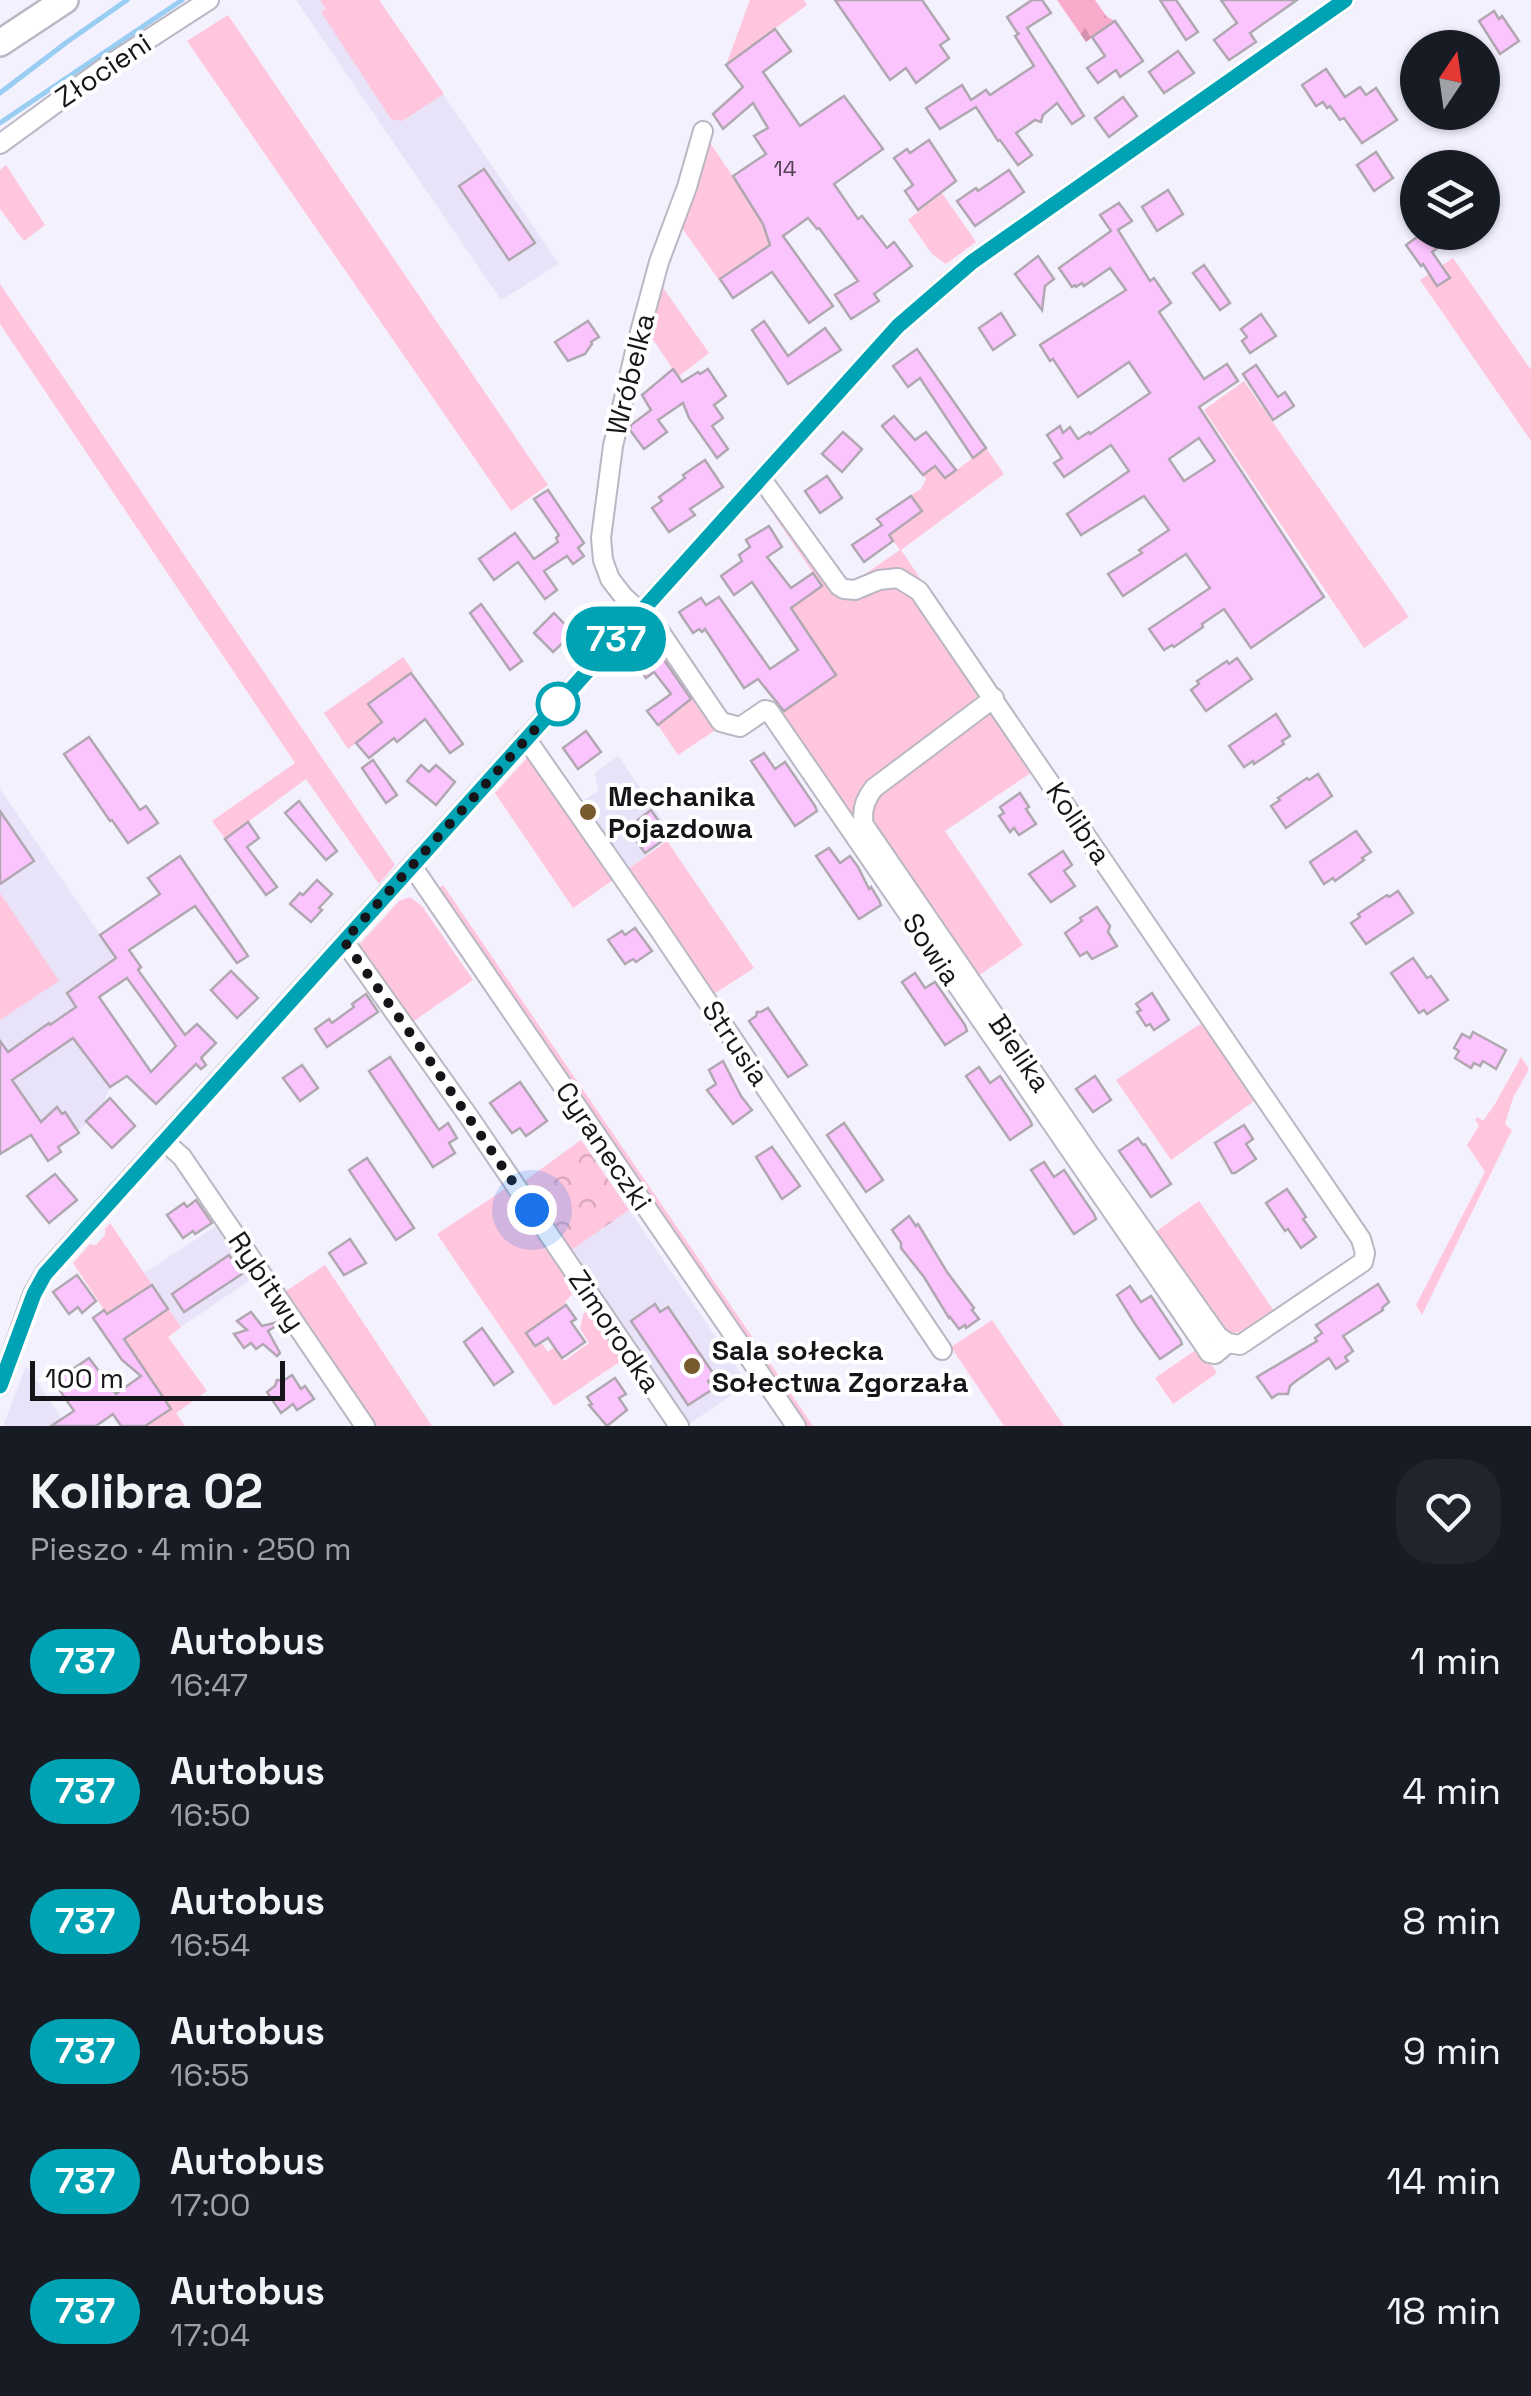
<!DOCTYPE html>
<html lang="pl">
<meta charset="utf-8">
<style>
:root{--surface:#171b24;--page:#20242c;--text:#f1f3f6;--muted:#9ea1a6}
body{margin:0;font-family:"Space Grotesk",sans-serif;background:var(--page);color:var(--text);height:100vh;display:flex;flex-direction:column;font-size:38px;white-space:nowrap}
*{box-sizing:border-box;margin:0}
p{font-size:32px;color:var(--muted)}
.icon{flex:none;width:55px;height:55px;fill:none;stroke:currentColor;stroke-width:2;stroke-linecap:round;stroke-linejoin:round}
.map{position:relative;height:1426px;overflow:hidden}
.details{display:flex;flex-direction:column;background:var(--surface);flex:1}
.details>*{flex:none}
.badge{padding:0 20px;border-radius:32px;font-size:35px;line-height:65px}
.needle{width:65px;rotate:13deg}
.tools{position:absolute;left:1400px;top:30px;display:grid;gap:20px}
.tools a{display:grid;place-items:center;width:100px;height:100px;border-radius:50%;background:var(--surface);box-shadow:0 2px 8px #0004;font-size:50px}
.scale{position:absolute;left:30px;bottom:25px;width:255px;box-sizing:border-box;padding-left:10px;border:5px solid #161519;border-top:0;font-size:28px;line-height:35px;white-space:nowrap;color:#161519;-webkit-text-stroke:8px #fff;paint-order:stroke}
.you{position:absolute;width:50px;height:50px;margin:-25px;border:8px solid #fff;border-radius:50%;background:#1a73e8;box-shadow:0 0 0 15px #1a73e833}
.map>.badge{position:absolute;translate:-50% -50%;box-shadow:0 0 0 5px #fff}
.round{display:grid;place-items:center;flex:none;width:105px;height:105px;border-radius:40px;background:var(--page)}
.summary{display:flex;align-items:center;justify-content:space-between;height:170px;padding:0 30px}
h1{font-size:48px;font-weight:700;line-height:75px}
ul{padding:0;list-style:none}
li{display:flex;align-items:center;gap:30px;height:130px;padding:0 30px}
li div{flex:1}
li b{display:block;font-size:38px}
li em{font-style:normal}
li .badge{min-width:110px;font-weight:700;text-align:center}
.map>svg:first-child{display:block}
.built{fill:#e8e3f8}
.grass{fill:#ffc6dd}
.forest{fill:url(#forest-firs)}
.park{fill:url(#park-crowns)}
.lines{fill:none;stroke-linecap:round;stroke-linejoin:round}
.stream{stroke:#9acdf2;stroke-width:5}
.building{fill:#fcc4ff;stroke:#b1a7b1;stroke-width:2.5;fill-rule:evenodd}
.minor-casing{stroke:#bab7c4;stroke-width:22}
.highway-casing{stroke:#bab7c4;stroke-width:30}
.minor{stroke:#fff;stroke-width:18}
.highway{stroke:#fff;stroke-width:25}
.line-casing{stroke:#fff;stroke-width:22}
.line{stroke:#00a3b4;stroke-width:15}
.walk{stroke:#161519;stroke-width:10;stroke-dasharray:0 18}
.stop-dot{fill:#fff;stroke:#00a3b4;stroke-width:5}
.poi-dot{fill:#775a2e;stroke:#fff;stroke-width:4}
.labels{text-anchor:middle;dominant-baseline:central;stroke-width:8;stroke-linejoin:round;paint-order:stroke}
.number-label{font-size:22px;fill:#504152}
.street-label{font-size:28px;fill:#161519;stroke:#fff}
.poi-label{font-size:28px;font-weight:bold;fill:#161519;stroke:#fff;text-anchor:start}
</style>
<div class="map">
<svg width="1531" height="1426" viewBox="0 0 1531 1426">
<defs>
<pattern id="forest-firs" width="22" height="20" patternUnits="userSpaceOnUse" patternTransform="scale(2.5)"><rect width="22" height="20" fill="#f9abcc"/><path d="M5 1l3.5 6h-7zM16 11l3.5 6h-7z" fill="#d592af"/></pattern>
<pattern id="park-crowns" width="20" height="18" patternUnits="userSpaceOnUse" patternTransform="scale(2.5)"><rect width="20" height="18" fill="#ffc6dd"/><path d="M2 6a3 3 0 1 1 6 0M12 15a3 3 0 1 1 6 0" fill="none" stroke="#daa9bd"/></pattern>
</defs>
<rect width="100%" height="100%" fill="#f4f1ff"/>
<g class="built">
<polygon points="296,0 379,0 559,264 501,300"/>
<polygon points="618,756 673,835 627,870 581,802 598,791 595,773"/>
<polygon points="0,789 116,958 67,993 125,1077 110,1087 103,1104 89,1118 91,1121 78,1130 79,1133 58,1147 0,1061 0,1020 58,981 0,893"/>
<polygon points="581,1140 740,1372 739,1384 733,1394 688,1425 522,1183"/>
<polygon points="218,1225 253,1278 181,1327 144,1273"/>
<polygon points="26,1366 67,1426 3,1426"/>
</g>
<g class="grass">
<polygon points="320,0 379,0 444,94 402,121 391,119 321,12 326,9"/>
<polygon points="750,0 804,0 807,5 726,65"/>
<polygon points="228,15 548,485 511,511 187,41"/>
<polygon points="706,137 757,212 770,245 719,280 679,224"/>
<polygon points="6,165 45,225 24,241 0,209 0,170"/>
<polygon points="942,193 976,242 946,264 932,254 908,220"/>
<polygon points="1453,258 1531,370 1531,441 1420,280"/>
<polygon points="659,282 709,353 678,377 646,329"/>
<polygon points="0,284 395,865 379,884 306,779 225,839 212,821 295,763 0,324"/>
<polygon points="1244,381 1409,617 1364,648 1204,410"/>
<path d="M986,448L1004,474L901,550L922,581C888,561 889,569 855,581L900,550L889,535L922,511L911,495L921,489L926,479L923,475L935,466L946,478Z"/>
<path d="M764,497L768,498C785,523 825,596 853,600L875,588L892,584L915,594L976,685L978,697L974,705L862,793L855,821L782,712L836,674L791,608L822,586L762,498Z"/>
<polygon points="403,657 413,671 369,704 382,722 348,749 324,713"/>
<polygon points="692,698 714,731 678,755 658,725"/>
<polygon points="992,711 1035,770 945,831 1023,945 975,978 871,823 871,809 876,797 988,712"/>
<polygon points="527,758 537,766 613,880 573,908 495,793"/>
<polygon points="667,841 754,968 714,994 627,870"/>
<polygon points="443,885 813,1426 804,1426 438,889"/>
<polygon points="0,893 59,981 0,1020"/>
<polygon points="410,897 422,906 473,980 411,1023 357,947 399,901"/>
<polygon points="1207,1022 1260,1097 1171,1160 1116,1080 1197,1026"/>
<polygon points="1521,1057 1529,1069 1513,1098 1505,1124 1512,1130 1422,1315 1416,1305 1485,1172 1467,1145 1479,1126 1475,1119 1478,1117 1483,1121 1495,1104"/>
<polygon points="511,1185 573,1284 568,1288 572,1294 565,1302 566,1305 546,1319 547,1321 542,1322 526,1333 535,1346 541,1342 548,1352 554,1347 564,1361 589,1343 580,1329 583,1315 588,1307 624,1359 554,1406 437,1234"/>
<path d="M1199,1201L1274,1311C1256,1324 1242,1338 1219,1331L1151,1235Z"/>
<polygon points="110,1223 181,1327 168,1337 207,1391 176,1413 185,1426 145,1426 170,1409 73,1263 90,1244 96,1245 105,1235 105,1229"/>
<polygon points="325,1265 432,1426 375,1426 283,1293"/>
<polygon points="992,1320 1064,1426 1004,1426 951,1347"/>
<polygon points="1200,1347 1217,1373 1173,1404 1155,1378"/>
</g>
<polygon class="forest" points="1057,0 1095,0 1107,17 1115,21 1086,42"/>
<polygon class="park" points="581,1140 629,1210 570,1251 522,1183"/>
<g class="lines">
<g class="stream">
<polyline points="0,93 67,42 127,0"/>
<polyline points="0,123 182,0"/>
</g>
</g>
<g class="building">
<polygon points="835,0 922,0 949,39 940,45 949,58 916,83 906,68 890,80"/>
<polygon points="1032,0 1042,0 1051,13 1027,28 1084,116 1072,124 1057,103 1043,115 1041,122 1035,120 1016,133 1032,155 1018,165 1000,140 998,141 976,107 940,129 926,108 962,85 971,100 986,90 990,95 1034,66 1015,36 1020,33 1018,34 1007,17"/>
<polygon points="1160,0 1176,0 1198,32 1186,40"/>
<polygon points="1221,0 1297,0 1250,33 1256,42 1229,60 1214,40 1237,23"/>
<polygon points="1494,11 1499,19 1502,16 1519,41 1500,54 1479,21"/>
<polygon points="1115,21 1143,61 1120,77 1116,70 1098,83 1087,68 1105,56 1092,37"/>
<polygon points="775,29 791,51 763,72 800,126 844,96 883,149 834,184 858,219 862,216 887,248 894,242 912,266 874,294 879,301 851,319 835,295 858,281 819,228 817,229 808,218 783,236 833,306 809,323 772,272 733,298 720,279 770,245 763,224 733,176 766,154 754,136 768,128 753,103 723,129 713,114 743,87 726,65"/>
<polygon points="1178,51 1194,73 1164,93 1149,72"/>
<polygon points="1326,69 1345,97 1360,87 1366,95 1376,88 1397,120 1362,143 1344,118 1340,120 1330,106 1327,108 1323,102 1316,106 1302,85"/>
<polygon points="1123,97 1137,116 1109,137 1095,118"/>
<polygon points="929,140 956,181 918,210 905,191 913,185 894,158 907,149 910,153"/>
<polygon points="1376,152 1393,178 1374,191 1357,165"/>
<polygon points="484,169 535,243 509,260 459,186"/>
<polygon points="1009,170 1024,192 975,226 957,201 976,188 978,191"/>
<polygon points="1168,190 1183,214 1157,231 1142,207"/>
<path d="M1119,203L1132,221L1118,230L1150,281L1154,278L1171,303L1159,312L1204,379L1227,364L1238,381L1199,407L1324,597L1251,648L1224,609L1202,624L1203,627L1174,647L1172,645L1164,650L1149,629L1210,588L1186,554L1123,596L1108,574L1142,553L1139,550L1169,530L1144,496L1081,535L1067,514L1129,471L1111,445L1064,477L1054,463L1062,458L1047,435L1060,426L1063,433L1070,427L1078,439L1089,432L1090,434L1150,393L1129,362L1078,397L1053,359L1050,361L1040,345L1126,290L1110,268L1084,286L1082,283L1076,287L1075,285L1072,287L1059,268L1111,231L1100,215ZM1199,438L1215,461L1184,481L1169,459Z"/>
<polygon points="1424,232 1435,232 1443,244 1432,252 1450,278 1437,286 1423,264 1421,266 1406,245"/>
<polygon points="1038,256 1054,279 1045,286 1042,310 1015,274"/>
<polygon points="1204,265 1230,303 1220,310 1193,273"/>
<polygon points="1001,313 1015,335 993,350 979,328"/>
<polygon points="1261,314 1276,336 1250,353 1242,341 1247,337 1241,329"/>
<polygon points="588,321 599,337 591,342 592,344 585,354 568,361 555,342"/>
<polygon points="764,321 788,356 825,328 841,350 788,384 752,330"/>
<polygon points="917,349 986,448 973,458 920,378 908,387 893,366"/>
<polygon points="1256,365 1278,397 1285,392 1294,406 1273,420 1243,374"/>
<polygon points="673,369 682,382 698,372 700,374 708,369 726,396 714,405 723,418 712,426 728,449 717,458 689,418 683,403 658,420 667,432 644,449 630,430 631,425 651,410 642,395"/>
<polygon points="894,416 915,440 926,432 956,470 945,478 935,466 923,475 882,426"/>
<polygon points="843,432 862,449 842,472 822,454"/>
<polygon points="705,460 723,487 690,509 695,515 669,532 652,508 662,501 659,497 685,478 683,475"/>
<polygon points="827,476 842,498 820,513 805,491"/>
<polygon points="548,490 584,543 578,548 584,556 573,564 567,556 544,571 557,590 545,599 518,562 494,580 479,559 515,533 534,559 558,542 556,538 559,535 534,499"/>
<polygon points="911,496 922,511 889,535 893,541 864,562 852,545 882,525 877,519"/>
<polygon points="769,526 782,547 767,557 791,588 813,573 822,586 791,608 836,675 784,711 758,679 744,688 705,629 702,632 699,629 693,633 679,612 701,598 706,605 719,597 770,669 798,650 752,582 734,595 721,576 742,561 739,555 750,547 746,540"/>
<polygon points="481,604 522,661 510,670 470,613"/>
<polygon points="554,613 573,633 553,652 534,633"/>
<polygon points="653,644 691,699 658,725 647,711 671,694 654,672 646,678 633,659"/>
<polygon points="1237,658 1252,679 1206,711 1191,690 1199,684 1197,681 1227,661 1229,664"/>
<polygon points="411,673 463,744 450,753 425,719 397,742 394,738 369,758 356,743 382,722 368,704"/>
<polygon points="1276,714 1290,736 1282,741 1284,744 1254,764 1253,761 1244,767 1229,746"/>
<polygon points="586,731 601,752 578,769 563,748"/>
<polygon points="89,737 140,810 146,806 158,823 128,843 112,820 110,821 64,754"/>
<polygon points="764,753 775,769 785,762 815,806 817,811 795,826 751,761"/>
<polygon points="373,760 397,795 386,803 362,768"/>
<polygon points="421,765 429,772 436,765 455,782 436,805 407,781"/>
<polygon points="1318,774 1332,796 1286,828 1271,806 1280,800 1278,798 1307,778 1309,780"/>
<polygon points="1020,793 1029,807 1026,809 1036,824 1019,835 1014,828 1010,832 999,816 1004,813 1000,807"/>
<polygon points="299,801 337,851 326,860 285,813"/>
<polygon points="651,810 669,836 645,853 627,828"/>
<polygon points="0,811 34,861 0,884"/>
<polygon points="248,822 259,838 247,847 277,887 266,895 225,839"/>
<polygon points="1356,831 1371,852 1362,858 1364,860 1335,881 1333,878 1324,884 1310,862"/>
<polygon points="829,848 840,863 850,856 858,867 869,889 871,887 879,900 881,905 859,919 816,856"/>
<polygon points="1063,851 1072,865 1064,871 1075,886 1051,902 1029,874"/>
<path d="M180,856L248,956L237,963L195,906L129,950L141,967L138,970L185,1035L197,1024L216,1043L201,1058L206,1065L201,1069L196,1064L156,1104L127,1076L110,1087L73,1038L12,1080L41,1122L57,1107L62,1114L65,1112L79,1133L58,1147L61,1152L48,1161L31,1135L0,1154V1041L8,1052L49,1023L50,1025L76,1007L67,993L116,958L100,935L160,894L148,878ZM127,978L176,1046L151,1072L99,997Z"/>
<polygon points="317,880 332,894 319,908 322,910 311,922 290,904 300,893 303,895"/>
<polygon points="1398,891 1413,913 1366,944 1351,923 1360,917 1358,914 1387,895 1389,897"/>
<polygon points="1097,907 1110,926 1108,932 1117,946 1092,959 1087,952 1080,956 1065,933 1082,921 1080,918"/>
<polygon points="635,928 652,951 636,962 633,959 625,964 608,940 622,931 625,935"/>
<polygon points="1413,958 1427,978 1431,976 1448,1000 1427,1014 1424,1010 1419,1013 1391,973"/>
<polygon points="231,971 258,998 237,1018 211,990"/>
<polygon points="915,973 925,988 935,982 965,1025 967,1031 945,1045 902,982"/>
<polygon points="1152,993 1169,1020 1154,1030 1150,1024 1146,1026 1137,1012 1141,1010 1136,1004"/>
<polygon points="366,994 378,1012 327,1047 315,1029 329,1019 332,1023 354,1007 352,1004"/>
<polygon points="768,1008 807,1065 788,1077 749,1021 756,1016 757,1012 761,1012"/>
<polygon points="1473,1032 1506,1050 1496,1069 1483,1061 1480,1066 1474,1063 1471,1068 1455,1058 1459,1051 1454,1048 1462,1034 1470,1038"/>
<polygon points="390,1057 439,1130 448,1123 457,1138 449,1143 455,1153 433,1167 369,1071"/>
<polygon points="723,1061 741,1096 752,1110 733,1124 707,1090 716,1084 709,1070"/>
<polygon points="302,1065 318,1088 300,1101 283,1078"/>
<polygon points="979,1067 990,1083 1000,1076 1030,1120 1032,1125 1010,1140 966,1076"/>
<polygon points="1095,1076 1111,1100 1093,1112 1076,1089"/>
<polygon points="520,1082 547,1121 526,1136 520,1128 512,1133 490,1103"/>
<polygon points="110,1098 135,1126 112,1148 86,1121"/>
<polygon points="844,1123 883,1180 866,1192 827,1135"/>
<polygon points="1244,1125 1253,1139 1246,1144 1256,1159 1235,1173 1232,1173 1215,1143"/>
<polygon points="1138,1138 1143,1145 1145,1144 1171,1184 1151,1197 1119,1151"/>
<polygon points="772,1147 800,1186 782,1199 756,1157"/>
<polygon points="367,1158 414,1228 396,1240 349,1170"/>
<polygon points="1044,1162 1054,1177 1064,1170 1094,1214 1096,1219 1074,1234 1031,1170"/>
<polygon points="55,1174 77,1200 49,1223 27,1196"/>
<polygon points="1287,1189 1306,1217 1303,1219 1316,1237 1301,1248 1288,1229 1285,1231 1266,1203"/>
<polygon points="196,1200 212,1223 195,1234 193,1231 183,1238 167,1215 184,1203 187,1207"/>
<polygon points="909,1216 916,1226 918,1224 947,1272 974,1308 972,1310 979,1319 966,1328 965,1325 959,1329 950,1317 949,1318 924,1277 901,1248 901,1243 892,1230"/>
<polygon points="350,1239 366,1263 344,1275 329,1253"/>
<polygon points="229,1255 242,1274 184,1312 172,1294"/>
<polygon points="77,1275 96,1301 82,1313 78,1307 69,1314 53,1292"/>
<polygon points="1378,1284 1389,1302 1382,1308 1383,1310 1343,1336 1353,1351 1345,1357 1348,1361 1336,1369 1329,1358 1296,1381 1290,1386 1288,1394 1278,1394 1272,1398 1257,1377 1317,1341 1315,1338 1322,1333 1316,1325"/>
<polygon points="152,1285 168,1309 124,1339 171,1409 145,1426 121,1426 113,1414 96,1426 51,1426 74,1411 54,1382 89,1358 116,1394 141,1376 122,1360 93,1318 104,1310 107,1314"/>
<polygon points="1130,1286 1141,1302 1151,1296 1180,1339 1182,1344 1160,1359 1135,1324 1117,1295"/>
<polygon points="655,1304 660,1312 668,1307 715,1376 708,1381 713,1389 688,1405 631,1321"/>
<polygon points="566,1305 576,1319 571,1322 585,1342 562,1358 548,1338 535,1346 526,1333"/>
<polygon points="251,1312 262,1326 278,1322 279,1324 268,1331 280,1353 277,1356 263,1344 256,1349 251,1343 244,1348 234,1334 247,1330 237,1321"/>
<polygon points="482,1328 513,1372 494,1385 464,1342"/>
<polygon points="292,1375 301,1389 305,1386 314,1399 297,1410 293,1404 281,1413 267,1392 275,1386 277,1380 283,1381"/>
<polygon points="615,1378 626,1394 619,1398 627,1410 607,1426 589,1405 592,1404 587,1397"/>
</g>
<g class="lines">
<defs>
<g id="minor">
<polyline points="703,131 687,187 659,262 636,347 613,446 601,538 603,560 610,579 624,597 656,626 721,722 740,727 765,710 769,711 1204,1345 1209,1353 1215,1354 1228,1343"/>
<polyline points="0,144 104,68 209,0"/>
<path d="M761,478L839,586L844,589L855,590L879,580L898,578L919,591L1361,1239L1365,1253L1363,1262L1240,1345L1228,1343L1218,1336L1090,1155L864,825C861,811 865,799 874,788L994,698"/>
<polyline points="524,740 532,747 658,928 942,1350"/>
<polyline points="412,866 796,1426"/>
<polyline points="344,941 469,1117 679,1426"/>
<polyline points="164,1141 182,1157 365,1426"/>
<polyline points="0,1386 33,1294 45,1273 898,326 972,262 1345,0"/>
</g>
<polyline id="highway" points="0,43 65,0"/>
</defs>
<use href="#minor" class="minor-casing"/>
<use href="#highway" class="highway-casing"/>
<use href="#minor" class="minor"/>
<use href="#highway" class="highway"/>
</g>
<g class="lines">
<defs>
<polyline id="line" points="0,1386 34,1294 45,1274 898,326 972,262 1345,0"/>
</defs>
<use href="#line" class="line-casing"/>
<use href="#line" class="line"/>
<polyline class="walk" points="532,1210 430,1061 344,941 558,704"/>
</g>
<circle class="stop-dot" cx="558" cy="704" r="20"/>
<g class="poi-dot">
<circle cx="588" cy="812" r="10"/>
<circle cx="692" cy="1366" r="10"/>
</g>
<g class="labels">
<g class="number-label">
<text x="785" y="168">14</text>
</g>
<g class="street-label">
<text transform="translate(103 70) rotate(-34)">Złocieni</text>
<text transform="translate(630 374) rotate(-76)">Wróbelka</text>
<text transform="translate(1079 823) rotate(56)">Kolibra</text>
<text transform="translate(932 949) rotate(56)">Sowia</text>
<text transform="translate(736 1043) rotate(56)">Strusia</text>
<text transform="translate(1020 1053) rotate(56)">Bielika</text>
<text transform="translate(604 1146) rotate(56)">Cyraneczki</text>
<text transform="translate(267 1281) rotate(56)">Rybitwy</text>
<text transform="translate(615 1331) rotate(56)">Zimorodka</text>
</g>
<g class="poi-label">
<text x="608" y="796">Mechanika<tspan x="608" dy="32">Pojazdowa</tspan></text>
<text x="712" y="1350">Sala sołecka<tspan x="712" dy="32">Sołectwa Zgorzała</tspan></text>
</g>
</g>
</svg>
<div class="tools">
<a><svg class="needle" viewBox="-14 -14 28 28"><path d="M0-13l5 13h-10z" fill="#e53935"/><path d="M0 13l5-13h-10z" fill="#9ea1a6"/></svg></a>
<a><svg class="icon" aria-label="layers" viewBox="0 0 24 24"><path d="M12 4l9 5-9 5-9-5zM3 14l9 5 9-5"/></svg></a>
</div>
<div class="scale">100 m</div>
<div class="you" style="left:532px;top:1210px"></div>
<b class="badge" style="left:616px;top:639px;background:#00a3b4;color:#fff">737</b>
</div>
<section class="details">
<div class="summary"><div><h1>Kolibra 02</h1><p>Pieszo · 4 min · 250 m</p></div><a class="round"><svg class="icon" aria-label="heart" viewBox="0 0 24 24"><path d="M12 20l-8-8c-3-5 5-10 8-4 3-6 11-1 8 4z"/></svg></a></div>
<ul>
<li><span class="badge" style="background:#00a3b4;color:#fff">737</span><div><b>Autobus</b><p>16:47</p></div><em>1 min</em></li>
<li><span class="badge" style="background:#00a3b4;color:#fff">737</span><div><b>Autobus</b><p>16:50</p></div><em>4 min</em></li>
<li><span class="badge" style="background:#00a3b4;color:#fff">737</span><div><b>Autobus</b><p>16:54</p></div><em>8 min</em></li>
<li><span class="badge" style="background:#00a3b4;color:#fff">737</span><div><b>Autobus</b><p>16:55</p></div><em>9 min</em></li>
<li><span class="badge" style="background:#00a3b4;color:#fff">737</span><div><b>Autobus</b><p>17:00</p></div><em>14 min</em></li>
<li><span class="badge" style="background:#00a3b4;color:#fff">737</span><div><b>Autobus</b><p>17:04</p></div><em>18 min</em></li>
</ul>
</section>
